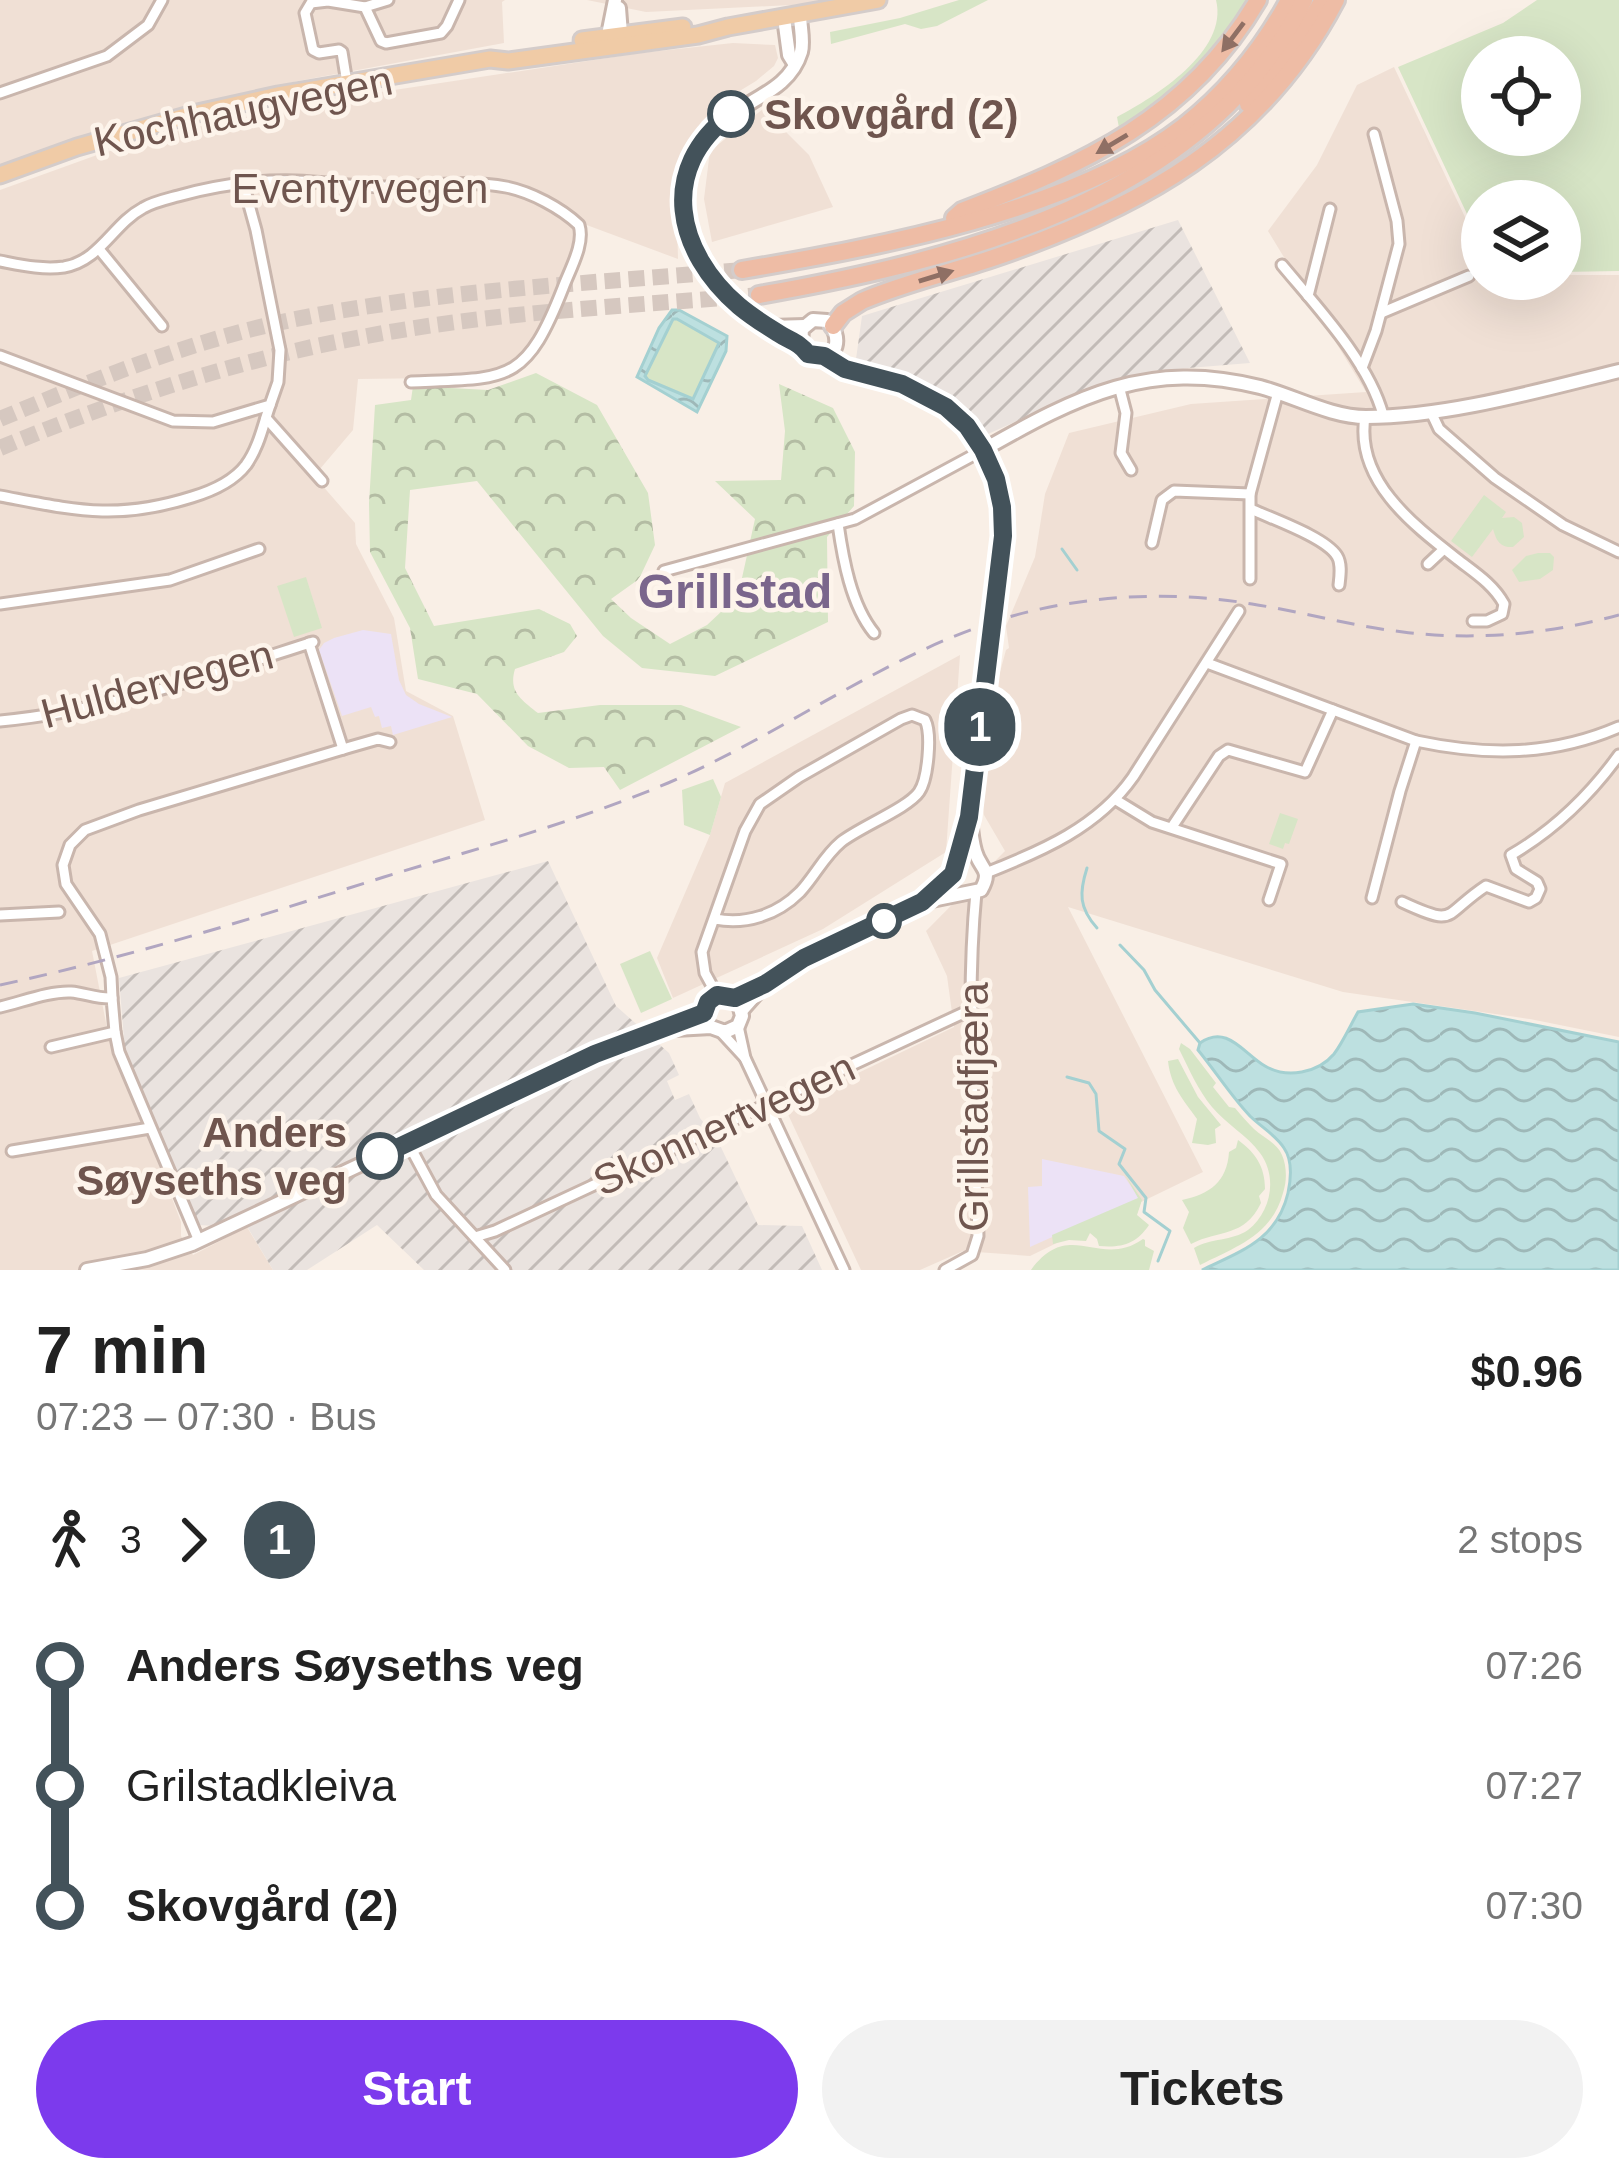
<!DOCTYPE html>
<meta charset="utf-8">
<style>
:root{--surface:#fff;--page:#f2f2f2;--text:#222;--muted:#767676;--accent:#7c3aed}
body{margin:0;font-family:Arial,sans-serif;background:var(--page);color:var(--text);height:100vh;display:flex;flex-direction:column;font-size:45px;white-space:nowrap}
*{box-sizing:border-box;margin:0}
p{font-size:39px;color:var(--muted)}
.icon{flex:none;width:66px;height:66px;fill:none;stroke:currentColor;stroke-width:2;stroke-linecap:round;stroke-linejoin:round}
.map{position:relative;height:1270px;overflow:hidden}
.drawer{display:flex;flex-direction:column;background:var(--surface);flex:1}
.drawer>*{flex:none}
.badge{padding:0 24px;border-radius:39px;font-size:42px;line-height:78px}
.buttons{position:absolute;left:1461px;top:36px;display:grid;gap:24px}
.buttons a{display:grid;place-items:center;width:120px;height:120px;border-radius:50%;background:var(--surface);box-shadow:0 12px 48px #0002;font-size:60px}
.map>.badge{position:absolute;translate:-50% -50%;box-shadow:0 0 0 6px #fff}
.legs{display:flex;align-items:center;gap:18px;height:132px;padding:0 36px;font-size:39px}
.legs p{margin-inline-start:auto}
.summary{display:flex;align-items:center;justify-content:space-between;height:204px;padding:0 36px}
h1{font-size:66px;font-weight:800;line-height:90px}
.action{display:flex;gap:24px;margin-top:auto;padding:24px 36px}
.action a{flex:1;height:138px;border-radius:72px;background:var(--accent);color:#fff;font-size:48px;font-weight:800;line-height:138px;text-align:center}
.action a+a{background:var(--page);color:var(--text)}
ul{padding:0 36px;list-style:none}
li{display:flex;align-items:center;gap:42px;height:120px;font-size:45px}
li i{display:grid;place-items:center;width:18px;height:100%;margin:0 15px;background:currentColor}
li i::after{content:'';width:30px;height:30px;margin:-15px;border:9px solid;border-radius:50%;background:var(--surface)}
li p{margin-inline-start:auto}
li:first-child i{background:linear-gradient(#0000 50%,currentColor 0)}
li:last-child i{background:linear-gradient(currentColor 50%,#0000 0)}
.map>svg:first-child{display:block}
.residential{fill:#f0e0d5}
.industrial{fill:url(#industrial-furrows)}
.education{fill:#ece2f6}
.green{fill:#d7e5c6;fill-rule:evenodd}
.forest{fill:url(#forest-crowns)}
.water{fill:url(#water-waves);stroke:#a4d0d1;stroke-width:3;fill-rule:evenodd}
.lines{fill:none;stroke-linecap:round;stroke-linejoin:round}
.stream{stroke:#a4d0d1;stroke-width:3}
.trunk-tunnel{stroke:#d6c8c0;stroke-width:16;stroke-dasharray:16 8;stroke-linecap:butt}
.minor-casing{stroke:#c9b6ad;stroke-width:15}
.tertiary-casing{stroke:#c9b6ad;stroke-width:18}
.primary-casing{stroke:#d4ccca;stroke-width:21}
.trunk-casing{stroke:#d4ccca;stroke-width:22}
.minor{stroke:#fff;stroke-width:9}
.tertiary{stroke:#fff;stroke-width:12}
.primary{stroke:#f0cba6;stroke-width:15}
.trunk{stroke:#eebca5;stroke-width:16}
.rail{stroke:#b1a6c1;stroke-width:3;stroke-dasharray:18 12;stroke-linecap:butt}
.oneway{fill:#8f6f64}
.line-1-casing{stroke:#fff;stroke-width:27}
.line-1{stroke:#43525a;stroke-width:18}
.stop-1-dot{fill:#fff;stroke:#43525a;stroke-width:6}
.labels{text-anchor:middle;dominant-baseline:central;stroke-width:9;stroke-linejoin:round;paint-order:stroke}
.street-label{font-size:42px;fill:#6f554e;stroke:#fdf4eb}
.stop-label{font-size:42px;font-weight:bold;fill:#6f554e;stroke:#fdf4eb;text-anchor:start}
.quarter-label{font-size:48px;font-weight:bold;fill:#7a668c;stroke:#fdf4eb}
</style>
<div class="map">
<svg width="1619" height="1270" viewBox="0 0 1619 1270">
<defs>
<pattern id="industrial-furrows" width="10" height="10" patternUnits="userSpaceOnUse" patternTransform="scale(3)"><rect width="10" height="10" fill="#eae3df"/><path d="M-1 1l2-2M0 10L10 0M9 11l2-2" fill="none" stroke="#c2bbb7"/></pattern>
<pattern id="forest-crowns" width="20" height="18" patternUnits="userSpaceOnUse" patternTransform="scale(3)"><rect width="20" height="18" fill="#d7e5c6"/><path d="M2 6a3 3 0 1 1 6 0M12 15a3 3 0 1 1 6 0" fill="none" stroke="#b3bca3"/></pattern>
<pattern id="water-waves" width="16" height="10" patternUnits="userSpaceOnUse" patternTransform="scale(3)"><rect width="16" height="10" fill="#bde0e0"/><path d="M0 5q4-4 8 0t8 0" fill="none" stroke="#9eb8b8"/></pattern>
</defs>
<rect width="100%" height="100%" fill="#f9efe6"/>
<g class="residential">
<polygon points="0,0 505,0 502,2 504,43 298,81 188,107 81,139 0,168"/>
<polygon points="587,0 829,0 811,4 646,12"/>
<polygon points="733,43 775,45 778,58 774,66 756,81 720,103 701,122 689,146 676,179 678,259 584,224 538,337 503,372 434,378 358,379 353,430 314,476 355,523 356,544 394,618 406,691 453,716 485,820 92,951 107,1028 181,1222 181,1236 193,1255 247,1227 273,1270 0,1270 0,190 97,155 172,132 328,100 640,53"/>
<polygon points="1394,67 1482,253 1482,279 1560,279 1560,275 1619,275 1619,1037 1530,1019 1343,992 1068,907 1203,1172 1030,1256 963,1251 920,1270 861,1270 785,1108 954,1027 947,976 926,931 1005,851 984,815 982,800 997,683 1006,650 1009,648 1006,626 1035,557 1045,494 1069,433 1191,404 1366,392 1268,231 1317,165 1357,85"/>
<polygon points="763,109 809,155 833,207 712,242 704,199 710,151"/>
<polygon points="960,655 946,852 823,929 673,998 657,958 710,835 725,783"/>
</g>
<g class="industrial">
<polygon points="1178,220 1250,363 1152,371 1092,387 988,434 957,405 929,385 856,359 862,316"/>
<polygon points="548,861 616,1006 669,1053 679,1075 667,1081 675,1100 689,1094 700,1118 718,1141 758,1225 802,1226 822,1270 424,1270 377,1225 307,1270 273,1270 248,1228 199,1225 125,1051 119,978"/>
</g>
<g class="education">
<polygon points="363,630 391,634 399,680 406,695 419,704 452,717 393,735 391,726 382,728 379,716 375,717 371,707 342,716 319,650 324,643 334,638"/>
<polygon points="1042,1159 1124,1176 1139,1198 1030,1247 1028,1187 1042,1186"/>
</g>
<g class="green">
<polygon points="959,0 988,0 937,26 921,29 905,24 831,44 830,32 900,18"/>
<path d="M1216,0H1248L1197,70L1170,97L1120,133L1117,117C1155,97 1229,51 1216,0Z"/>
<path d="M1537,0H1619V271L1560,272V201H1482V246L1398,67L1503,23ZM1482,57H1560V135H1482Z"/>
<polygon points="674,318 719,343 693,399 648,380 645,375"/>
<path d="M1484,495L1506,512L1502,518L1514,517L1522,523L1524,537L1513,547C1499,548 1496,539 1493,529L1472,557L1451,541Z"/>
<polygon points="1538,553 1550,553 1554,557 1553,570 1540,579 1519,582 1512,570 1526,556"/>
<polygon points="306,577 322,628 294,637 277,586"/>
<polygon points="713,779 721,797 710,835 684,825 682,790"/>
<polygon points="1280,813 1298,819 1289,844 1285,843 1283,849 1269,844"/>
<polygon points="650,951 672,999 641,1013 620,964"/>
<path d="M1181,1043L1190,1049L1216,1083L1213,1087L1229,1107L1235,1108C1241,1115 1248,1123 1254,1129C1264,1138 1277,1143 1282,1155C1287,1167 1287,1181 1283,1193C1272,1235 1236,1247 1200,1265L1194,1248C1211,1238 1232,1241 1248,1230C1271,1212 1278,1177 1260,1153C1247,1135 1226,1124 1212,1107C1198,1090 1189,1069 1179,1049Z"/>
<path d="M1178,1059L1198,1097L1221,1125L1215,1129L1216,1143L1208,1145L1192,1143L1197,1119C1183,1099 1171,1087 1168,1061Z"/>
<path d="M1238,1140C1256,1153 1265,1167 1265,1189L1259,1196L1261,1203C1244,1238 1220,1229 1191,1244L1183,1228L1189,1212L1182,1200C1210,1194 1227,1182 1229,1152L1236,1148Z"/>
<path d="M1125,1175L1142,1200L1137,1215L1149,1225C1136,1244 1122,1248 1099,1246L1097,1239L1090,1233L1086,1241L1069,1240L1053,1244L1052,1235L1138,1198Z"/>
<path d="M1143,1239L1145,1240V1246L1154,1251L1149,1270H1031C1070,1217 1099,1270 1143,1239Z"/>
</g>
<path class="forest" d="M536,373L597,405L648,493L655,545L639,579L611,599L631,618L670,644L707,625L738,596L755,519L715,481L781,480L785,431L779,384L833,408L855,452L854,506L827,537L828,622L715,676L642,668L603,636L477,481L410,490L405,568L434,626L539,609L570,624L577,636L564,652L515,669C508,692 522,700 538,713L600,705H681L741,727L620,790L604,767L569,768L528,746L477,694L418,679L410,628L370,552L369,503L375,405L411,400L413,386L488,390Z"/>
<g class="water">
<path d="M672,310H679L727,336L726,351L697,412L637,377L659,328ZM673,319H677L719,343L693,399L648,380L645,376Z"/>
<path d="M1413,1004L1475,1013L1619,1042V1270H1202C1241,1251 1277,1240 1288,1193C1291,1179 1293,1161 1284,1148C1276,1135 1261,1127 1250,1116C1231,1096 1216,1072 1198,1050L1200,1043C1227,1024 1243,1053 1265,1066C1287,1079 1318,1073 1334,1054C1343,1042 1350,1026 1358,1012Z"/>
</g>
<g class="lines">
<g class="stream">
<polyline points="1062,549 1077,570"/>
<path d="M1087,868C1079,893 1079,908 1097,928"/>
<polyline points="1120,945 1144,970 1155,990 1200,1043"/>
<polyline points="1067,1077 1089,1083 1096,1094 1099,1131 1125,1149 1119,1164 1146,1198 1144,1212 1170,1231 1158,1261"/>
</g>
<g class="trunk-tunnel">
<path d="M0,419C90,381 181,345 277,323C429,290 588,284 742,270"/>
<path d="M0,448C119,399 240,359 367,336C496,312 628,306 759,295"/>
</g>
<defs>
<g id="minor">
<polyline points="365,7 388,0"/>
<polyline points="347,83 342,52 339,50 319,53 313,50 305,13 311,3 328,1 365,7 381,41 386,43 441,33 447,26 459,0"/>
<polyline points="0,93 107,56 148,25 162,0"/>
<polyline points="99,249 162,326"/>
<path d="M0,261C21,265 42,270 64,267C100,261 113,224 143,208C153,202 167,199 178,196C216,185 257,180 296,181C326,182 357,187 387,187C428,187 466,179 506,187C531,192 561,208 579,225C585,244 570,269 563,288C525,385 508,378 411,382"/>
<path d="M1282,265C1317,307 1369,362 1383,415"/>
<polyline points="1308,296 1330,209"/>
<polyline points="1381,313 1469,276"/>
<polyline points="0,356 173,421 213,422 270,405 278,382 280,350 256,230 243,183"/>
<polyline points="1362,368 1376,331 1399,244 1397,221 1374,134"/>
<polyline points="1119,386 1126,413 1121,453 1131,470"/>
<polyline points="1431,412 1439,429 1495,478 1563,525 1619,552"/>
<path d="M1365,417C1355,480 1412,524 1457,559C1475,573 1493,584 1504,604L1502,614L1487,621H1473"/>
<polyline points="266,418 322,481"/>
<path d="M0,496C75,510 116,521 192,497C212,491 233,482 246,465C259,447 263,425 270,405"/>
<path d="M1251,509C1272,519 1325,537 1337,556C1342,564 1340,576 1339,585"/>
<path d="M838,524C843,559 851,605 874,633"/>
<polyline points="1152,543 1162,500 1174,491 1250,494"/>
<polyline points="1428,564 1444,549"/>
<polyline points="664,571 855,519 983,450"/>
<polyline points="1250,579 1250,494 1278,392"/>
<polyline points="0,604 170,580 259,549"/>
<polyline points="309,643 343,749"/>
<path d="M1207,663L1416,741C1487,756 1552,756 1619,727"/>
<path d="M0,721C108,711 210,675 313,642"/>
<polyline points="1116,800 1152,822 1281,864 1269,900"/>
<polyline points="1172,827 1219,756 1228,750 1305,772 1333,710"/>
<path d="M986,873C1042,851 1098,827 1133,777L1239,611"/>
<polyline points="1372,898 1400,791 1416,741"/>
<path d="M1402,902C1458,928 1442,915 1486,886L1529,902L1536,898L1540,889L1537,882L1516,869L1511,855C1554,830 1590,795 1619,755"/>
<polyline points="0,915 59,912"/>
<path d="M715,919C746,925 777,915 800,892C815,876 824,856 841,842C860,827 908,808 919,792C928,779 932,734 925,720L912,715L901,719L799,777L760,804L745,831L702,952L705,973L717,995"/>
<polyline points="112,998 111,977 100,934 66,884 63,865 70,845 85,830 139,810 350,747 378,739 390,742"/>
<path d="M0,1007C22,1002 49,991 71,992C85,993 97,999 112,998L115,1032"/>
<polyline points="738,1026 745,1058 844,1270"/>
<polyline points="721,1032 745,1058"/>
<polyline points="51,1047 115,1032 119,1052 199,1241"/>
<polyline points="408,1143 436,1195 505,1270"/>
<polyline points="12,1151 150,1128"/>
<polyline points="475,1237 495,1231 972,1009"/>
<path d="M945,1270L972,1255L978,1236C975,1122 965,1006 976,892"/>
</g>
<g id="tertiary">
<polyline points="615,0 608,35 615,46 621,34 619,8"/>
<path d="M800,15C800,26 804,41 801,52C791,85 761,95 735,112C694,138 675,183 687,231C699,277 739,307 776,332C783,337 795,339 801,344C809,352 802,353 814,356C838,363 843,335 827,321L813,320L802,329L801,344"/>
<polyline points="784,18 789,55 794,63"/>
<polyline points="771,327 805,326"/>
<path d="M823,356C848,371 875,375 902,384C969,408 1004,467 1003,536L969,817L953,874L922,902"/>
<path d="M983,450C1078,396 1149,359 1260,387C1294,396 1331,417 1366,417C1447,417 1541,390 1619,371"/>
<path d="M742,1010L765,984L804,958L922,902L981,890C993,869 980,870 975,851C972,841 971,829 970,818"/>
<polyline points="675,1029 711,1027 725,1032 738,1026 742,1016 738,1000 726,994 712,998 704,1013"/>
<polyline points="87,1270 147,1259 192,1244 595,1054 704,1013"/>
</g>
<g id="primary">
<polyline points="582,40 683,27"/>
<polyline points="0,175 77,147 193,114 278,95 490,59 508,61 698,35 728,27 878,0"/>
</g>
<g id="trunk">
<polyline points="1248,104 1284,63 1323,0"/>
<path d="M954,218L962,211C1084,164 1189,118 1258,0"/>
<path d="M742,270C878,247 1074,211 1184,126C1227,92 1263,48 1289,0"/>
<path d="M759,295C958,260 1207,199 1304,0"/>
<path d="M833,326L843,313L862,301C904,283 949,273 993,258C1140,208 1262,142 1336,0"/>
</g>
</defs>
<use href="#minor" class="minor-casing"/>
<use href="#tertiary" class="tertiary-casing"/>
<use href="#primary" class="primary-casing"/>
<use href="#trunk" class="trunk-casing"/>
<use href="#minor" class="minor"/>
<use href="#tertiary" class="tertiary"/>
<use href="#primary" class="primary"/>
<use href="#trunk" class="trunk"/>
<path class="rail" d="M0,985C130,957 257,917 384,877C479,848 576,822 668,783C793,730 901,641 1036,610C1106,594 1181,592 1252,604C1303,612 1352,626 1403,632C1476,641 1549,634 1619,615"/>
</g>
<defs><path id="oneway-solid" d="M-6-.8H1V-3.2L6.5 0L1 3.2V.8H-6Z" transform="scale(3)"/></defs>
<g class="oneway">
<use href="#oneway-solid" transform="translate(1233 37) rotate(127)"/>
<use href="#oneway-solid" transform="translate(1112 144) rotate(149)"/>
<use href="#oneway-solid" transform="translate(936 276) rotate(-17)"/>
</g>
<g class="lines">
<defs>
<path id="line-1" d="M380,1156L595,1054L704,1013L708,1002L717,995L735,998L765,984L804,958L922,902L953,874L969,817L1003,536L1002,507L996,479L983,450L967,426L946,407L902,384L845,369L824,356L808,354C799,342 790,341 778,333C765,325 751,316 739,306C676,252 657,169 731,114"/>
</defs>
<use href="#line-1" class="line-1-casing"/>
<use href="#line-1" class="line-1"/>
</g>
<g class="stop-1-dot">
<circle cx="731" cy="114" r="21"/>
<circle cx="884" cy="921" r="15"/>
<circle cx="380" cy="1156" r="21"/>
</g>
<g class="labels">
<g class="street-label">
<text transform="translate(243 111) rotate(-12)">Kochhaugvegen</text>
<text x="360" y="188">Eventyrvegen</text>
<text transform="translate(157 684) rotate(-15)">Huldervegen</text>
<text transform="translate(973 1107) rotate(-90)">Grillstadfjæra</text>
<text transform="translate(724 1124) rotate(-25)">Skonnertvegen</text>
</g>
<g class="stop-label">
<text x="764" y="114">Skovgård (2)</text>
<text x="347" y="1132" text-anchor="end">Anders<tspan x="347" dy="48">Søyseths veg</tspan></text>
</g>
<g class="quarter-label">
<text x="735" y="591">Grillstad</text>
</g>
</g>
</svg>
<div class="buttons">
<a><svg class="icon" aria-label="locate" viewBox="0 0 24 24"><circle cx="12" cy="12" r="6"/><path d="M12 2v4M12 18v4M2 12h4M18 12h4"/></svg></a>
<a><svg class="icon" aria-label="layers" viewBox="0 0 24 24"><path d="M12 4l9 5-9 5-9-5zM3 14l9 5 9-5"/></svg></a>
</div>
<b class="badge" style="left:980px;top:727px;background:#43525a;color:#fff">1</b>
</div>
<section class="drawer">
<div class="summary"><div><h1>7 min</h1><p>07:23 – 07:30 · Bus</p></div><b>$0.96</b></div>
<div class="legs"><svg class="icon" aria-label="walk" viewBox="0 0 24 24"><circle cx="13" cy="4" r="2"/><path d="M13 8l-2 6 4 7M11 14l-3 7M7 12l3-4h3l4 4"/></svg>3<svg class="icon" aria-label="forward" viewBox="0 0 24 24"><path d="M9 5l7 7-7 7"/></svg><b class="badge" style="background:#43525a;color:#fff">1</b><p>2 stops</p></div>
<ul>
<li><i style="color:#43525a"></i><b>Anders Søyseths veg</b><p>07:26</p></li>
<li><i style="color:#43525a"></i><span>Grilstadkleiva</span><p>07:27</p></li>
<li><i style="color:#43525a"></i><b>Skovgård (2)</b><p>07:30</p></li>
</ul>
<div class="action"><a>Start</a><a>Tickets</a></div>
</section>
